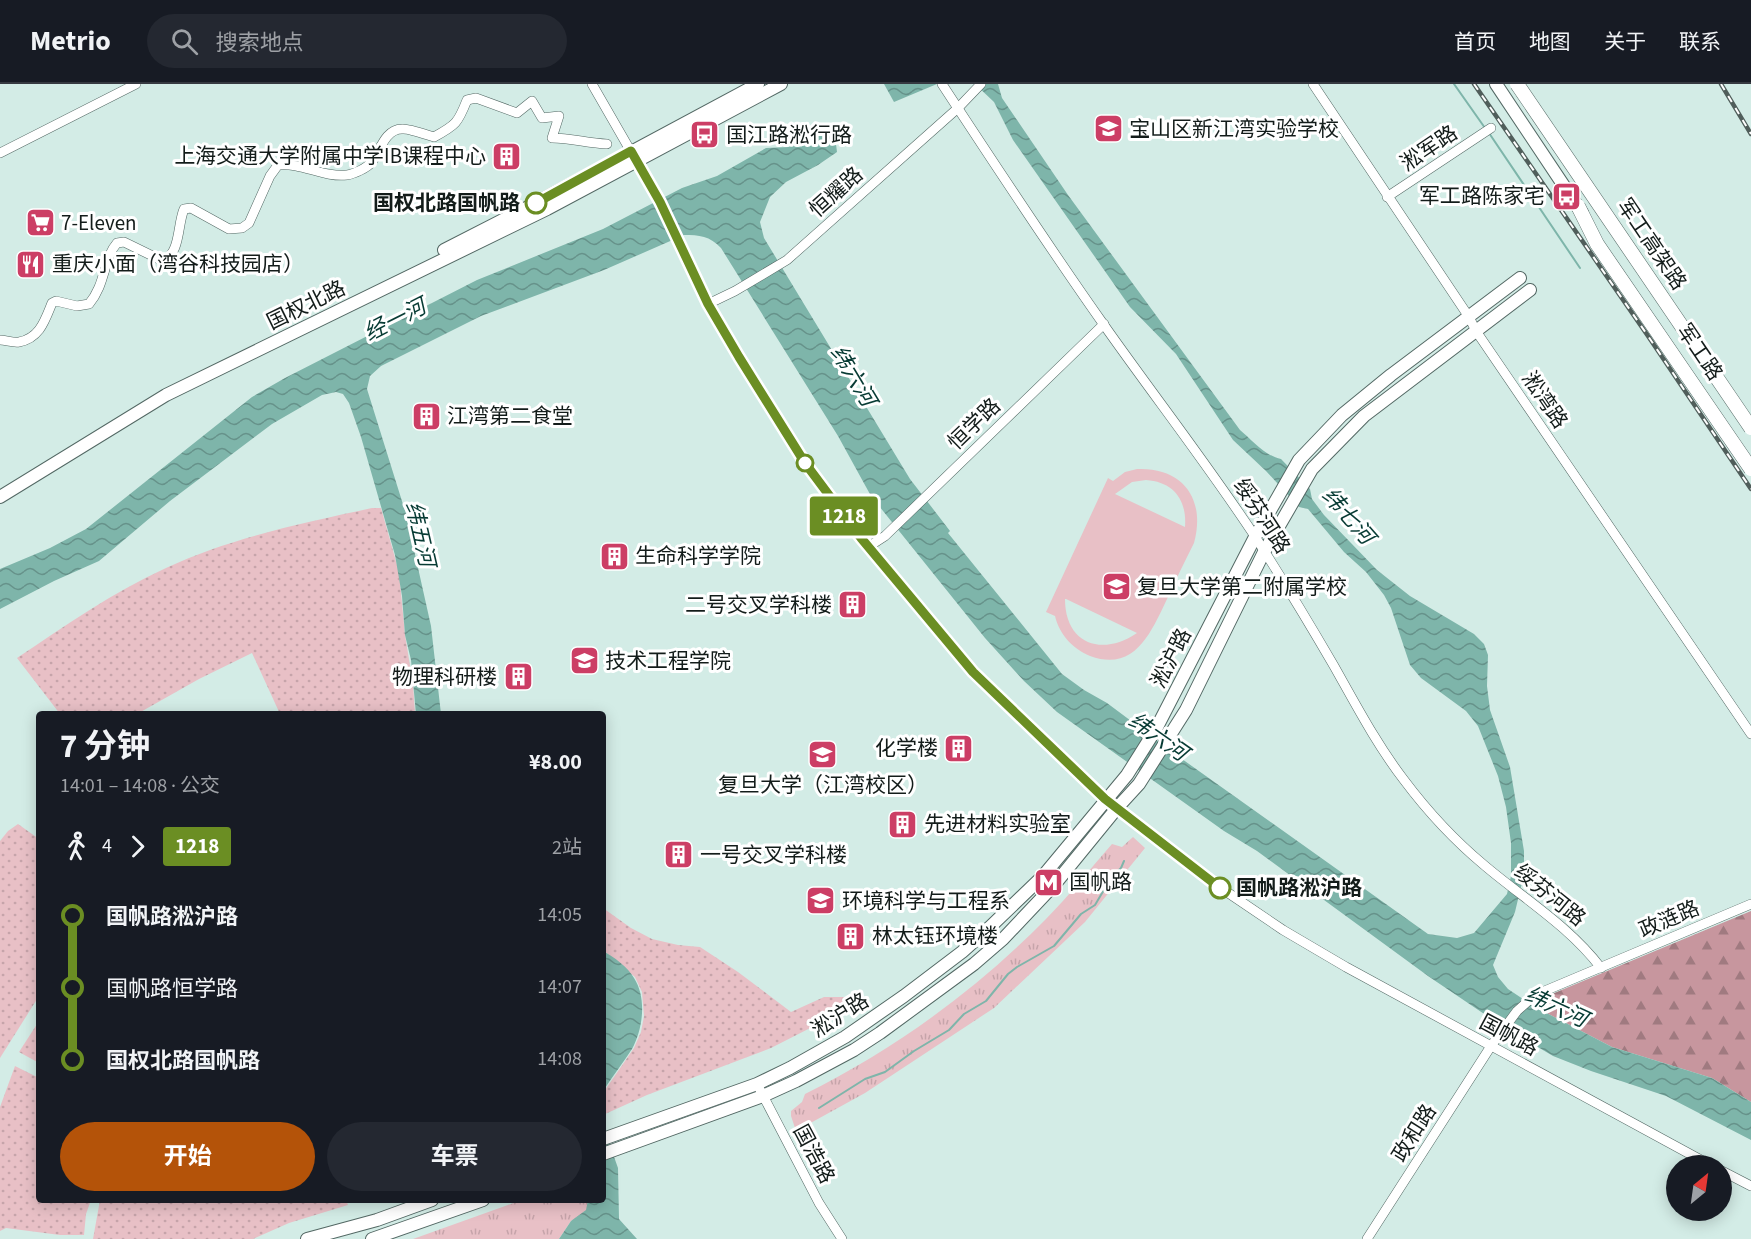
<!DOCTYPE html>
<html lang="zh">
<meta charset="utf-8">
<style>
:root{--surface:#171b24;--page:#242831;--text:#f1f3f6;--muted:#9ea1a6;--line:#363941;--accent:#b45309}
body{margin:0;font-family:"Source Sans 3","Noto Sans SC",sans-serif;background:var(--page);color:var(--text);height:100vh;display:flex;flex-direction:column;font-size:22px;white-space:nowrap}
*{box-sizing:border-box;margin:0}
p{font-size:20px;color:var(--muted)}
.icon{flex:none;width:33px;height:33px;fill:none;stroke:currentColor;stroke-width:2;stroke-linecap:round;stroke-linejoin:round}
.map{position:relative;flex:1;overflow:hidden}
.details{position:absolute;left:36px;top:627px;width:570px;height:492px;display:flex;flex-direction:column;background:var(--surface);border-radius:6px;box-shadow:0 3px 15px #0003}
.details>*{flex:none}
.badge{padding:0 12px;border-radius:4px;font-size:21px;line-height:39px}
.needle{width:39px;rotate:29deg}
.fabs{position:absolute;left:1666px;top:1071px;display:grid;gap:12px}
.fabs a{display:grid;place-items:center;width:66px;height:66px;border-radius:50%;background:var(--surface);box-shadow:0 3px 15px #0003;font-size:30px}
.map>.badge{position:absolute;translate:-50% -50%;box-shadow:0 0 0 3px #fff}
.legs{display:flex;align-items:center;gap:9px;height:66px;padding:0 24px;font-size:20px}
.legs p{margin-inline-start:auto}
.overview{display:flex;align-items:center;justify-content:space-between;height:102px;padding:0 24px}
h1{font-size:33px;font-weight:700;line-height:45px}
.primary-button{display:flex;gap:12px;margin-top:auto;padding:12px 24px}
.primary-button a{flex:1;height:69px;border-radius:36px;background:var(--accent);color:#fff;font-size:24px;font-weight:700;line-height:69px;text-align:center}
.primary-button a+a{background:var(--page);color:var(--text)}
ul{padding:0 24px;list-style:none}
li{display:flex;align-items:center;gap:21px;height:72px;font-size:22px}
li i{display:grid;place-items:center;width:9px;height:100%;margin:0 8px;background:currentColor}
li i::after{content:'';width:15px;height:15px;margin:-8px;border:4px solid;border-radius:50%;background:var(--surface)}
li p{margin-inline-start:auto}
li:first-child i{background:linear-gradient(#0000 50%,currentColor 0)}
li:last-child i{background:linear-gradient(currentColor 50%,#0000 0)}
header{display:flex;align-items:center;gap:36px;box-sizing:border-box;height:84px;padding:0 30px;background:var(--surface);border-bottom:2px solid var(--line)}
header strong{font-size:28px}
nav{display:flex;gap:33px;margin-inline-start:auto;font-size:21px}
.search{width:420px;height:54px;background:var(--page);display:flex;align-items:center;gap:15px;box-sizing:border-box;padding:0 21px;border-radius:33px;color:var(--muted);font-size:22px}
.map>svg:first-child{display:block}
.grass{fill:url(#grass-dots)}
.forest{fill:url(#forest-firs)}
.park{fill:url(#park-tufts)}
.pitch{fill:#e8c0c6;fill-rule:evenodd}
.water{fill:url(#water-waves)}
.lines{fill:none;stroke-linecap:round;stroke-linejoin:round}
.stream{stroke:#7eb5aa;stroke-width:2}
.minor-casing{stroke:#536864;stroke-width:10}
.major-casing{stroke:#536864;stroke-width:14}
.minor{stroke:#fff;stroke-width:9}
.major{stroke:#fff;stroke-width:12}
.rail-casing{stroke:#505e5b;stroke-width:4.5}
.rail{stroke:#fff;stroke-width:2;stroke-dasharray:7;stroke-linecap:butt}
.highway-bridge-casing{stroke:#536864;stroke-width:15;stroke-linecap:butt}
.highway-bridge{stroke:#fff;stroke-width:14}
.line-1-casing{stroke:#fff;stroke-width:14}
.line-1{stroke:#6b8e23;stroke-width:9}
.stop-1-dot{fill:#fff;stroke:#6b8e23;stroke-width:3}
.labels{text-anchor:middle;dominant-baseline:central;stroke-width:6;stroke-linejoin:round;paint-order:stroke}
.poi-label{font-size:21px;fill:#131c1a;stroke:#fff;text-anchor:start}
.street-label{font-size:21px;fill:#131c1a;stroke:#fff}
.stop-label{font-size:21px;font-weight:bold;fill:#131c1a;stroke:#fff;text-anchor:end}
.water-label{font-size:22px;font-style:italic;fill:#073b34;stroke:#fff}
</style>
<header>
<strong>Metrio</strong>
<div class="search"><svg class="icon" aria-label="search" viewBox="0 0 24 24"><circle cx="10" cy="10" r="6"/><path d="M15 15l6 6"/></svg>搜索地点</div>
<nav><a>首页</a><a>地图</a><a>关于</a><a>联系</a></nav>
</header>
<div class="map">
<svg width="1751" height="1155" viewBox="0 0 1751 1155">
<defs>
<pattern id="grass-dots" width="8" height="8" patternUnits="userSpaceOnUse" patternTransform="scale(1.5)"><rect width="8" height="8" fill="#e8c0c6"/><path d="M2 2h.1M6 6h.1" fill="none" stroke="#c6a4aa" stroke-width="1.8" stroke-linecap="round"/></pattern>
<pattern id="forest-firs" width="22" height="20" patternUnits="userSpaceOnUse" patternTransform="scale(1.5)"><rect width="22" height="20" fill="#c7969e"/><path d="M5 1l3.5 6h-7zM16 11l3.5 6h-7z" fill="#a07a80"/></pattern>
<pattern id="park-tufts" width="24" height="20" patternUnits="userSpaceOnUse" patternTransform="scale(1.5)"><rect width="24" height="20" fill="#e8c0c6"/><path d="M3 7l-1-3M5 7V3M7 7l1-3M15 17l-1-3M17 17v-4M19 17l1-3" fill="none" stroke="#c6a4aa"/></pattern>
<pattern id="water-waves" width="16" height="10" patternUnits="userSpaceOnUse" patternTransform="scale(1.5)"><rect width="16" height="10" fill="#7eb5aa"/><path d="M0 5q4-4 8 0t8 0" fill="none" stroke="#66928a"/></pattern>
</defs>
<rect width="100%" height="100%" fill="#d3ece6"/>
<g class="grass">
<path d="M372,424H381L399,488L405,551L413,600L415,630H280L252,569L199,595L137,630H60L17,574C65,542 113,508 166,484C230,454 303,439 372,424Z"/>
<polygon points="18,740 39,755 39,912 0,974 0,757 8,747"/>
<polygon points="603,824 631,844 652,855 678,861 700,863 738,888 791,928 824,913 849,913 854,918 824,937 771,964 647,1011 603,1031 603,1009 634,964 641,948 644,932 642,908 635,893 603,866"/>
<polygon points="39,937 39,979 19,968"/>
<polygon points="15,982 39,994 39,1116 91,1116 86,1130 84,1151 60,1151 6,1144 0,1147 0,1023"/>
<polygon points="100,1116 346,1116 348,1121 289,1139 253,1155 93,1155"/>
</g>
<polygon class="forest" points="1751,827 1751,1018 1712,994 1612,963 1535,923 1540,915"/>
<g class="park">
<path d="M1133,753L1145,764L1085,838L994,924L865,1009L796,1047L791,1032V1027L802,1018L805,1010C894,966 976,906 1045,836C1069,812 1090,785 1112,760L1122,763Z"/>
<polygon points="522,1116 588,1116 587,1126 571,1137 559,1155 413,1155"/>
</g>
<path class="pitch" d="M1137,385C1183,383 1206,415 1194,459C1185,477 1176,495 1168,513C1152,546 1136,589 1090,572C1073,565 1059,550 1055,532L1046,528L1108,394L1113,397L1125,388ZM1146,396C1174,398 1187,416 1185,443L1115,410L1132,398ZM1065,515H1066L1137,549C1102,573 1065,560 1065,515Z"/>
<g class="water">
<polygon points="884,0 937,0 894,18"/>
<path d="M975,0H998L1002,14L1068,111L1240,346C1252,356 1265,372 1281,375L1310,405L1312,415L1324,431L1377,486L1410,512L1474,550L1484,560L1488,571L1487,602L1490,626L1510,683L1524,767V790L1515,828L1493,881L1498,893L1508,905L1535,923L1612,963L1712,994L1751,1018V1056L1666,1012L1591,987L1553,972L1499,940L1428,892L1257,767L1224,747L1057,628L1024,597L985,554L871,412L838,352L721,164C710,152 699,151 684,151L604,186L481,232L381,282L370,292L367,305L406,430L431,542L441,630H416L411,576L405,551L402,512L395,471L361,353L349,319L343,310L336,308L322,311L272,340L170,417L99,477L54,497L0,525V485L50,464L86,445L252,313L285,294L477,196L603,145L682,104L717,92L766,64L789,63L813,41C830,44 836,51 837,68L818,81L786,98L770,113L760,138L764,154L910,395L950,447L948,449L1062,590L1084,606L1107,619L1182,675L1428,850L1457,854L1474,849L1507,810L1511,792V759L1506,723L1498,692L1478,642L1466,627L1421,594L1410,581L1391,524L1384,511L1366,488L1344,468L1308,425L1299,423L1266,387L1233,356L1176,270L1130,223L1013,56L994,18Z"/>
<path d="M603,867C614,873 628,883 634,894C647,914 643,945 632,965C623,979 612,993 603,1007Z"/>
<polygon points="603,1042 618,1084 619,1135 637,1155 559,1155 571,1137 586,1126 588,1116 603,1116"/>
</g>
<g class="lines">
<g class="stream">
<polyline points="1454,0 1485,44"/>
<polyline points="1489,49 1580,184"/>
<polyline points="819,1024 865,995 885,988 914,967 949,946 964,930 986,917 1008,890 1017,883 1054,862 1081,830 1095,821 1111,794 1121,784 1124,777"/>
</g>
<defs>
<g id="minor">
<polyline points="592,0 660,118 708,220 739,273 805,379 861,455 973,588 1105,715 1221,804 1283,846 1346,883 1712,1082"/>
<path d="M942,0C995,81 1048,162 1104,241C1154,312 1208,381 1256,454C1283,496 1309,539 1334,582C1356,621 1377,661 1404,696C1428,728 1454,756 1484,781C1524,815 1569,842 1601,884"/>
<polyline points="1313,0 1469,233 1476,247 1751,650"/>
<polyline points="0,69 136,0"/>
<polyline points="1387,113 1491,44"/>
<polyline points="708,220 735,207 787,176 958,24 981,0"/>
<path d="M0,256C6,256 13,259 19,258C40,254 45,236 52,219L56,217L77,222L89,220C106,200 103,175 117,159L124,158L163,177C181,168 177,142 184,125L191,124L229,145L242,144L249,139L270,92L278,81C301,78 324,94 347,91C354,90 367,84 372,78C380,67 385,45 402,45C408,44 427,51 434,53C456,41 458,39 467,16L476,14L517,29L532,17L542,34L559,32L552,54C571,54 587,59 607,60"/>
<polyline points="868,463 885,452 1104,240"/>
<polyline points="757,1000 819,1119 842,1155"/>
<polyline points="1722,1087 1751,1102"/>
<polyline points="1367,1155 1491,962 1517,927 1535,911 1751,820"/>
</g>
<g id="major">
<polyline points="1496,0 1582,129"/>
<polyline points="444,166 536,119 758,0"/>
<polyline points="0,413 166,311 547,125 781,0"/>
<polyline points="603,1055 757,1000 790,984 845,953 904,912 962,868 990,843 1043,792 1127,691 1156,645 1255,453 1299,376 1342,331 1391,291 1520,194"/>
<polyline points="603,1070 763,1012 796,997 854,966 880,949 974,880 1003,855 1055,800 1117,724 1139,700 1186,626 1264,468 1312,385 1364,332 1530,206"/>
<polyline points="307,1155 377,1136 432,1116"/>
<polyline points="372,1155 483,1116"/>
</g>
</defs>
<use href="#minor" class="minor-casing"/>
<use href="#major" class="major-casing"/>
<use href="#minor" class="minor"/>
<use href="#major" class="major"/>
<defs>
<g id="rail">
<polyline points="1474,0 1648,252 1751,405"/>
<polyline points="1721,0 1751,50"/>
</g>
</defs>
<use href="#rail" class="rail-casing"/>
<use href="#rail" class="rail"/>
<defs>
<g id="highway-bridge">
<polyline points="1517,0 1751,344"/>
<polyline points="1578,122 1597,160 1751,385"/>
</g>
</defs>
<use href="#highway-bridge" class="highway-bridge-casing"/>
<use href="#highway-bridge" class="highway-bridge"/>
</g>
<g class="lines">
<defs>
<polyline id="line-1" points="536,119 631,67 660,118 708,220 739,273 805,379 861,454 973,588 1105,715 1220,804"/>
</defs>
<use href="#line-1" class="line-1-casing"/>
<use href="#line-1" class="line-1"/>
</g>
<defs>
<symbol id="school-square" viewBox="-11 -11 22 22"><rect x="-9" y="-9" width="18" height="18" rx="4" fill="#cc3e65" stroke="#fff"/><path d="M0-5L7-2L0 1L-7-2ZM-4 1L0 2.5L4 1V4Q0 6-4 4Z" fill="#fff"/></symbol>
<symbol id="bus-square" viewBox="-11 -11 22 22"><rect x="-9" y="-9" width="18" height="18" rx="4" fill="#cc3e65" stroke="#fff"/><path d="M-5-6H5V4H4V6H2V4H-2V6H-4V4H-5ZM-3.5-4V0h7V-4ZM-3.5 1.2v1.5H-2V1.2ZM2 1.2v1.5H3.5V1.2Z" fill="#fff"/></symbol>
<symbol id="building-square" viewBox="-11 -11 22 22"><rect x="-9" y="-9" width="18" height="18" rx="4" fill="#cc3e65" stroke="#fff"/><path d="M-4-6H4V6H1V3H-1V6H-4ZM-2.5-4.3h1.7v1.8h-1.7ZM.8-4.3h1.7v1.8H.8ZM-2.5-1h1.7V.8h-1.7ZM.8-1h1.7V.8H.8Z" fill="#fff"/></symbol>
<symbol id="supermarket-square" viewBox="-11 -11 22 22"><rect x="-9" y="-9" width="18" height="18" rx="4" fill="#cc3e65" stroke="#fff"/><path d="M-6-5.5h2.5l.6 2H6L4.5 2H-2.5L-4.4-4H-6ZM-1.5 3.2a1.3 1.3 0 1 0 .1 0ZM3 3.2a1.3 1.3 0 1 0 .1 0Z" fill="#fff"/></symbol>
<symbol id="restaurant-square" viewBox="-11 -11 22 22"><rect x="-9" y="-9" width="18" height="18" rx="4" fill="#cc3e65" stroke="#fff"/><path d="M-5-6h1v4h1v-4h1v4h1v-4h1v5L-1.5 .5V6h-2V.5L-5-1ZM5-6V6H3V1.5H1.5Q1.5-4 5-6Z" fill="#fff"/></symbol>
<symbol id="university-square" viewBox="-11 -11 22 22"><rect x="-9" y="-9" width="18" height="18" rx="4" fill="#cc3e65" stroke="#fff"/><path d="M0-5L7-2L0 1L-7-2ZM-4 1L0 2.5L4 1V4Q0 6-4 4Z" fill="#fff"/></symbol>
<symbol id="metro-square" viewBox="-11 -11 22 22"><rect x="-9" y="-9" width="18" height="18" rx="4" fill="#cc3e65" stroke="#fff"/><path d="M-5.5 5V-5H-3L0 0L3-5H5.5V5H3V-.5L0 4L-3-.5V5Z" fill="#fff"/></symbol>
</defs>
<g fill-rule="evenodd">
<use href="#school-square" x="1092" y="28" width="33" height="33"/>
<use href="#bus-square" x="688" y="34" width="33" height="33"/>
<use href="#building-square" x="490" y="56" width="33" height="33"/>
<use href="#bus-square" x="1550" y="96" width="33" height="33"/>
<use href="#supermarket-square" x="24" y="122" width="33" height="33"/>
<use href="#restaurant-square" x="14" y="164" width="33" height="33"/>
<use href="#building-square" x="410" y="316" width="33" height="33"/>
<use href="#building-square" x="598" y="456" width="33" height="33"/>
<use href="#school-square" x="1100" y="486" width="33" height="33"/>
<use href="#building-square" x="836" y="504" width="33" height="33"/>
<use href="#university-square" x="568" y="560" width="33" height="33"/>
<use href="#building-square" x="502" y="576" width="33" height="33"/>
<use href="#building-square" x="942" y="648" width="33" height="33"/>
<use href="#university-square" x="806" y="654" width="33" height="33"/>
<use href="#building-square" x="886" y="724" width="33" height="33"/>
<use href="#building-square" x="662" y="754" width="33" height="33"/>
<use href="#metro-square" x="1032" y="782" width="33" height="33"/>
<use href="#university-square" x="804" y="800" width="33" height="33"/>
<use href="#building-square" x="834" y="836" width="33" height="33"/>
</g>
<g class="stop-1-dot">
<circle cx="536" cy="119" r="10"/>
<circle cx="805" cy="379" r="8"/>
<circle cx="1220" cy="804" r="10"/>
</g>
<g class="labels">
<g class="poi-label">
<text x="1129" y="45">宝山区新江湾实验学校</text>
<text x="726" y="51">国江路淞行路</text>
<text x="486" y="72" text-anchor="end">上海交通大学附属中学IB课程中心</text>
<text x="1545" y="112" text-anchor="end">军工路陈家宅</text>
<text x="61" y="139">7-Eleven</text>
<text x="52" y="180">重庆小面（湾谷科技园店）</text>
<text x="447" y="332">江湾第二食堂</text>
<text x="635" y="472">生命科学学院</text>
<text x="1137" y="503">复旦大学第二附属学校</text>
<text x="832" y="521" text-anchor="end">二号交叉学科楼</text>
<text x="605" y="577">技术工程学院</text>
<text x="497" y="593" text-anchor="end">物理科研楼</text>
<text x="938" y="664" text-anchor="end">化学楼</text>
<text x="823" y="701" text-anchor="middle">复旦大学（江湾校区）</text>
<text x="924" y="740">先进材料实验室</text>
<text x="700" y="771">一号交叉学科楼</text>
<text x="1069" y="798">国帆路</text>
<text x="842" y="817">环境科学与工程系</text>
<text x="872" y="852">林太钰环境楼</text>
</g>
<g class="street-label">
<text transform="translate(1429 64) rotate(-34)">淞军路</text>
<text transform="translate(836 108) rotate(-42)">恒耀路</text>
<text transform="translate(1652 160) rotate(56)">军工高架路</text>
<text transform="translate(306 221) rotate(-26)">国权北路</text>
<text transform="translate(1700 268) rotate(56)">军工路</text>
<text transform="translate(1545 316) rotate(56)">淞湾路</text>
<text transform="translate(974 340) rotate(-44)">恒学路</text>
<text transform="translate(1262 432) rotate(57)">绥芬河路</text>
<text transform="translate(1171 574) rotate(-63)">淞沪路</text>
<text transform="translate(1550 811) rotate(39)">绥芬河路</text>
<text transform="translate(1669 835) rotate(-23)">政涟路</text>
<text transform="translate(840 931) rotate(-32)">淞沪路</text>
<text transform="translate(1509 951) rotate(28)">国帆路</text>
<text transform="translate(1414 1049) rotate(-58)">政和路</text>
<text transform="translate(814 1070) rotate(62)">国浩路</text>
</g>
<g class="stop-label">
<text x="520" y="119">国权北路国帆路</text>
<text x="1236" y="804" text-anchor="start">国帆路淞沪路</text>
</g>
<g class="water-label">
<text transform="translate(395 236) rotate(-27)">经一河</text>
<text transform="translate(853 292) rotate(59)">纬六河</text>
<text transform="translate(1348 432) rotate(49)">纬七河</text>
<text transform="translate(420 450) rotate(77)">纬五河</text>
<text transform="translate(1158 653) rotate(35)">纬六河</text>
<text transform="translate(1556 923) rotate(25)">纬六河</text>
</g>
</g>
</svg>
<div class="fabs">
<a><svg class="needle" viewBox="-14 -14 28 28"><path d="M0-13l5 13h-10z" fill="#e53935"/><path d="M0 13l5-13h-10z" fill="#9ea1a6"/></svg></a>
</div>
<b class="badge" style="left:844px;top:432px;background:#6b8e23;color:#fff">1218</b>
<section class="details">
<div class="overview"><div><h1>7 分钟</h1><p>14:01 – 14:08 · 公交</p></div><b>¥8.00</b></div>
<div class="legs"><svg class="icon" aria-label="walk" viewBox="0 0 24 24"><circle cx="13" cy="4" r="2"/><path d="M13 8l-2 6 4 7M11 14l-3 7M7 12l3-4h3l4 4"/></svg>4<svg class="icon" aria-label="forward" viewBox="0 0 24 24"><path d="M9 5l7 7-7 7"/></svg><b class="badge" style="background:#6b8e23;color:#fff">1218</b><p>2站</p></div>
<ul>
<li><i style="color:#6b8e23"></i><b>国帆路淞沪路</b><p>14:05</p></li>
<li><i style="color:#6b8e23"></i><span>国帆路恒学路</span><p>14:07</p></li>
<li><i style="color:#6b8e23"></i><b>国权北路国帆路</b><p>14:08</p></li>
</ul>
<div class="primary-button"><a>开始</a><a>车票</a></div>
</section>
</div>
